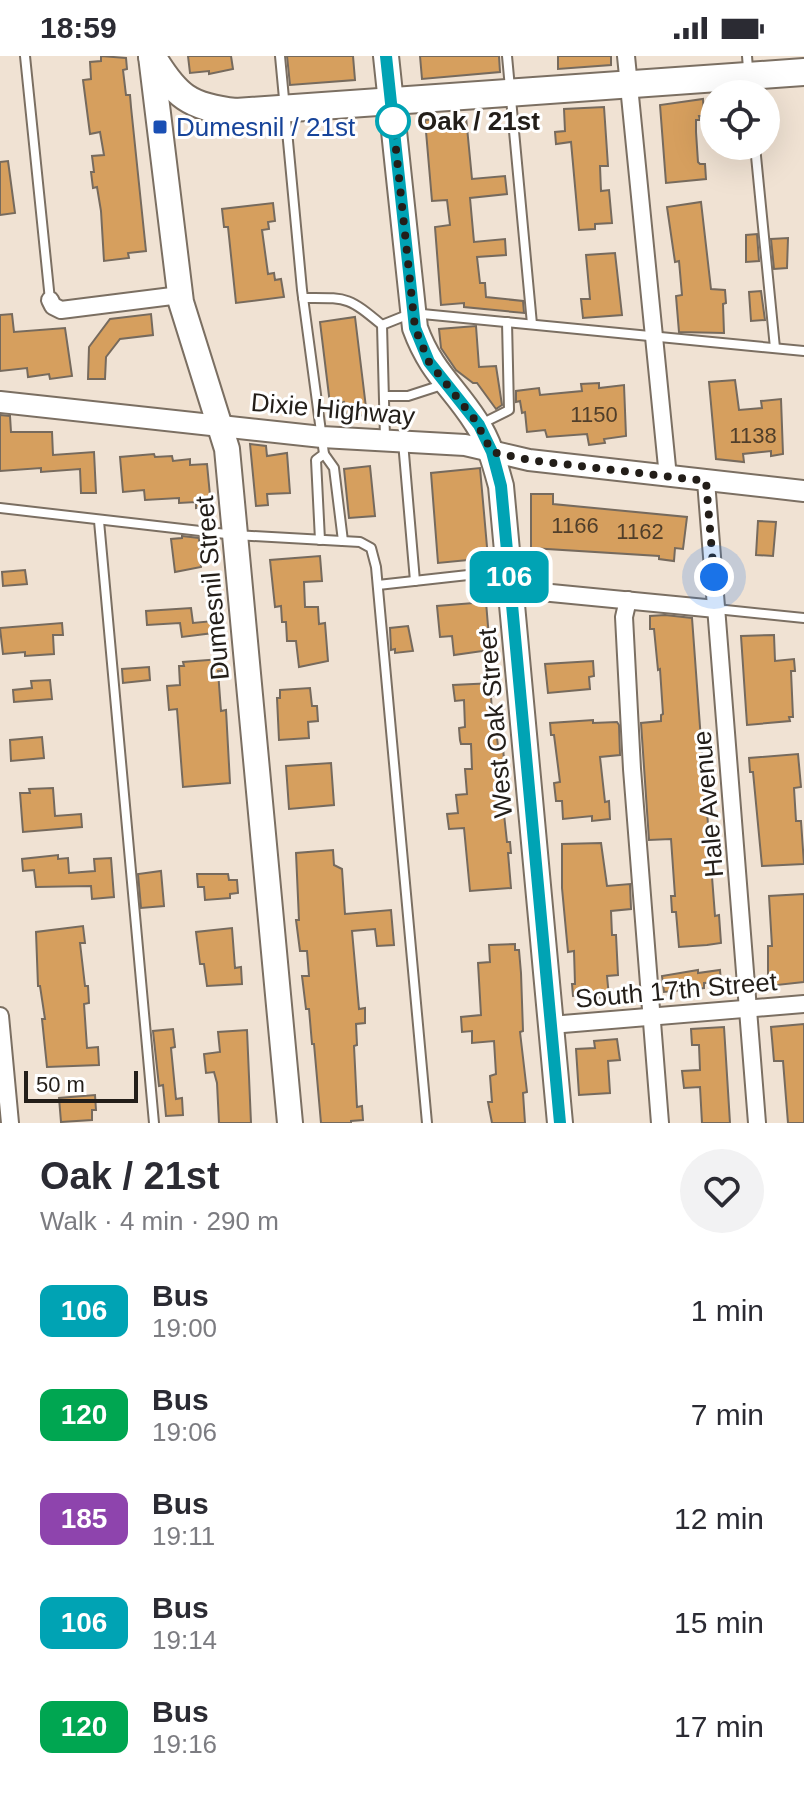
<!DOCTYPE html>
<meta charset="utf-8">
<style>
:root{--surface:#fff;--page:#f2f2f3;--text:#2b2b33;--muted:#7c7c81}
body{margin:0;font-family:Arial,sans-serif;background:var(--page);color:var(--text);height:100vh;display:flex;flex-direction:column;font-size:30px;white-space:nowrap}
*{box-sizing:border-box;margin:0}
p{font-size:26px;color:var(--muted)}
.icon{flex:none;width:44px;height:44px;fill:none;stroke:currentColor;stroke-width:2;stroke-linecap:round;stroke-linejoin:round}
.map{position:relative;height:1067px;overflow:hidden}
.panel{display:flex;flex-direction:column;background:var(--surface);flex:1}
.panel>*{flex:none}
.badge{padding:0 16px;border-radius:12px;font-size:28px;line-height:52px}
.tools{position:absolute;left:700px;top:24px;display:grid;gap:16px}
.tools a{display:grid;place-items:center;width:80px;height:80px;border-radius:50%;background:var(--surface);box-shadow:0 8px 32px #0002;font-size:40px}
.scale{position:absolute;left:24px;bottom:20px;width:114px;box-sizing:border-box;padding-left:8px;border:4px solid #231e19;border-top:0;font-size:22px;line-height:28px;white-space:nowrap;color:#231e19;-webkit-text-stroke:6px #fff;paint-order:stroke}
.you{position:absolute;width:40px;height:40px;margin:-20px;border:6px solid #fff;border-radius:50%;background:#1a73e8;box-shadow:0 0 0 12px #1a73e833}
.map>.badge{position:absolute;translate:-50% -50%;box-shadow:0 0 0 4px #fff}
.round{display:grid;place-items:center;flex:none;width:84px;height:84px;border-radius:42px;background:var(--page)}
.head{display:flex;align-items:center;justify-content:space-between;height:136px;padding:0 40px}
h1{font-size:38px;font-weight:800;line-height:60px}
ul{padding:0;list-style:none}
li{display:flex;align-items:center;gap:24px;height:104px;padding:0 40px}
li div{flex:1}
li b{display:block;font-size:30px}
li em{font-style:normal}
li .badge{min-width:88px;font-weight:700;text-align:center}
.status{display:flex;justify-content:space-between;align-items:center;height:56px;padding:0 40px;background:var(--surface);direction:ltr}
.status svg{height:22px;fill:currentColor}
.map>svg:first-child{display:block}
.building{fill:#d69f5e;stroke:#766a5d;stroke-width:2}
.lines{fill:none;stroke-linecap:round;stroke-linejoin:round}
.service-casing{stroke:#7b6f62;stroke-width:12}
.minor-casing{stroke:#7b6f62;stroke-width:20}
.tertiary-casing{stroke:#7b6f62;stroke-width:24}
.secondary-casing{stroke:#7b6f62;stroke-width:28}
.primary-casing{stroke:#7b6f62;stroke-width:30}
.service{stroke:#fff;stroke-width:8}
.minor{stroke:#fff;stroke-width:16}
.tertiary{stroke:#fff;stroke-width:20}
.secondary{stroke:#fff;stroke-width:24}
.primary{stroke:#fff;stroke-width:26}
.line-casing{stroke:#fff;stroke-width:18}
.line{stroke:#00a3b4;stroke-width:12}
.walk{stroke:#231e19;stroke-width:8;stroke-dasharray:0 14.4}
.stop-dot{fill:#fff;stroke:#00a3b4;stroke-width:4}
.transit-dot{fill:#1a4fb4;stroke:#fff;stroke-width:3}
.labels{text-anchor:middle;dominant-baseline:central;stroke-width:6;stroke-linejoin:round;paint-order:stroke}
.number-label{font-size:22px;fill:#503e2a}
.stop-label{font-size:26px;font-weight:bold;fill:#231e19;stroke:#fff;text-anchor:start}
.transit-label{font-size:26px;fill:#164399;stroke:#fff;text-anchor:start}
.street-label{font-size:26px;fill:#231e19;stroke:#fff}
</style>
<div class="status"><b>18:59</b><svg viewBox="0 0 49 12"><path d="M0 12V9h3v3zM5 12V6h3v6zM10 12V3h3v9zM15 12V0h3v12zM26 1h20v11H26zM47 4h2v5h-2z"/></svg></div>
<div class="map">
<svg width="804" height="1067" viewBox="0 0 804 1067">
<rect width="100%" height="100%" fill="#f0e2d3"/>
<g class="building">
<polygon points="101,0 126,2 127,13 123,14 126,39 130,39 131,51 146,195 128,197 129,202 104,205 101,155 97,131 93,132 91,116 94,116 92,100 104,99 100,76 90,78 83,24 91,23 90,6 101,5"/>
<polygon points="188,0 231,0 233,13 209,18 209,15 190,17"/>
<polygon points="287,0 353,0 355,24 290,29"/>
<polygon points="420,0 499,0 500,16 422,23"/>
<polygon points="558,0 611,0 611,9 558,13"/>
<polygon points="703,43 704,60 699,60 700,64 696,64 696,76 698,106 700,108 705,108 706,123 666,127 660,49"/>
<polygon points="604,51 608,110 600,110 601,135 609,134 612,167 595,168 595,173 579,174 571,86 556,88 555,76 565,75 564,53"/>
<polygon points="466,61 472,123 505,120 507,138 470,142 474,186 505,183 506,199 477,201 480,227 485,227 486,241 523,245 524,257 464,251 464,247 441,249 435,171 450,169 447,144 432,145 425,64"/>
<polygon points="8,105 15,157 0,159 0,106"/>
<polygon points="701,146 711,233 725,234 726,247 723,248 724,277 679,276 676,240 682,239 679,205 675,206 667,151"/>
<polygon points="273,147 275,165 268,166 269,173 262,174 268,218 274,217 275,224 281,223 284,241 236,247 228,171 224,171 222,153"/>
<polygon points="757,178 759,205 746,206 746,179"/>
<polygon points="788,182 787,212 774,213 771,183"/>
<polygon points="615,197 622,259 583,262 581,243 590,243 586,199"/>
<polygon points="761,235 765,264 751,265 749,236"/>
<polygon points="12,258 14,276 65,272 72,320 50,323 49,318 28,321 27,312 0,315 0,259"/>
<polygon points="151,258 153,279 120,283 106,301 105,323 88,323 89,291 110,263"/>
<polygon points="355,261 367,360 346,358 344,346 330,348 320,266"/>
<polygon points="476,270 479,311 496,310 502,349 496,353 477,327 473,327 456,314 441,292 439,273"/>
<polygon points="735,324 739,354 762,352 761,345 781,343 783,398 771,400 771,395 743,398 744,406 716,403 709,326"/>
<polygon points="599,327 599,332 624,329 626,380 604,383 605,387 589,389 587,378 547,381 545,374 527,376 525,356 522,357 520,345 516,346 516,335 539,332 540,339 582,335 581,328"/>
<polygon points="0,359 10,360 11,376 52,376 53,399 94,396 96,437 81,437 80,413 41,416 41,412 0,415"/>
<polygon points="250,388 266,390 267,400 287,397 290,437 267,438 268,449 256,450"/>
<polygon points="154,398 155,401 172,400 173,405 190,403 190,409 207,408 211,450 196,452 196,446 179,447 179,442 145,444 144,434 123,436 120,401"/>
<polygon points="370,410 375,460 349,462 344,413"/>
<polygon points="480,412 488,502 438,507 431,417"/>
<polygon points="531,438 553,438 553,448 687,461 683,493 675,492 674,505 659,503 659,500 531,492"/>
<polygon points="758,465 776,466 773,500 756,499"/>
<polygon points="182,480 199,482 201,511 175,516 171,483 182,482"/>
<polygon points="320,500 322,525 304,526 305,551 318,551 319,568 325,567 328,605 299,611 296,585 287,585 286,566 282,566 281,550 275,551 270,504"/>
<polygon points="25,514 27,528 3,530 2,516"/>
<polygon points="486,546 490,594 454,599 452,580 440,581 437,550"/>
<polygon points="191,552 193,567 213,565 213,577 182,581 180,567 147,569 146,555"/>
<polygon points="665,559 692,562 702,698 704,698 706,717 708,717 709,729 705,729 715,860 719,859 721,887 707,889 679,891 676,856 672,856 671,840 675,840 671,783 649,784 641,667 661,665 661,659 663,658 660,613 658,614 654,573 650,573 650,560"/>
<polygon points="62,567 63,579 53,579 54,598 25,600 25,596 3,598 0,572"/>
<polygon points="408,570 413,595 395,597 395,593 391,594 390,572"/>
<polygon points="774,579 775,605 794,603 795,615 791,615 793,661 789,661 790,665 747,669 741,580"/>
<polygon points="221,603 222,615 218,615 221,655 226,654 230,727 183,731 177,653 169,654 167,630 180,629 179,610 184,610 183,606"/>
<polygon points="593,605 594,620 589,621 590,633 548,637 545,608"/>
<polygon points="149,611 150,624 123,627 122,613"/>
<polygon points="50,624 52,643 14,646 13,634 32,632 31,625"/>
<polygon points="494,627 495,639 491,640 493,674 496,674 498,690 503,690 505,720 500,721 507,786 510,786 511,797 508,797 511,832 470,835 464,772 449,773 447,758 458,757 456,739 467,738 465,713 472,713 471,688 461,688 460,684 459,672 465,671 464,644 455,645 453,629"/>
<polygon points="310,632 312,650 317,650 318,665 308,666 309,682 279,684 277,642 280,642 280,634"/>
<polygon points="593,664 593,667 617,666 619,669 620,699 600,701 605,746 609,745 610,763 592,765 592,760 563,763 562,745 556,745 554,727 560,726 554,679 551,679 550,667"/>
<polygon points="42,681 44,702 11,705 10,684"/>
<polygon points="798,698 801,731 794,732 796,765 801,765 804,808 762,810 753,716 750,716 749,702"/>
<polygon points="331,707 334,749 289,753 286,710"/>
<polygon points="53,732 55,760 81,758 82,771 23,776 20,737 30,737 29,733"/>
<polygon points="601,787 607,830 630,828 631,853 611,855 612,879 616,879 618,919 607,920 609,941 583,943 583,939 573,940 572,928 575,928 574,895 568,896 562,832 562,788"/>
<polygon points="333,794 334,809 342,813 345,858 391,854 394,889 377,890 375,873 352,875 359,953 365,952 365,967 356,968 357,989 354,990 357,1051 362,1050 363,1064 351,1065 351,1067 321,1067 314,988 312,988 309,953 306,953 302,920 309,920 307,895 300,895 296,864 299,864 296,797"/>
<polygon points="58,799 58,803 68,802 69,817 95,815 94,803 111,802 114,841 92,843 91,830 36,831 34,814 23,815 22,803"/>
<polygon points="161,815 164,850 141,852 138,818"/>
<polygon points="197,818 228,818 229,824 237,824 238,837 230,838 230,842 205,844 204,831 198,831"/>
<polygon points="804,838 804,926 768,930 768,890 772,890 769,840"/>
<polygon points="83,870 85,887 80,887 85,930 88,930 89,947 84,948 87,992 98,991 99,1009 47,1011 42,963 45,963 40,930 38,930 36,876"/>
<polygon points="232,872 235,912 241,911 242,928 207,930 204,908 200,908 196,876"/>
<polygon points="515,888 515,894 519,894 521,917 523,975 520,976 527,1036 523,1037 525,1067 492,1067 488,1046 492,1046 490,1020 496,1018 494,985 472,987 472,975 462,976 461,961 481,959 478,907 490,906 489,889"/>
<polygon points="698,914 698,917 720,914 721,926 704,927 704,932 664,936 662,920"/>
<polygon points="804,968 804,1067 788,1067 783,1005 774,1005 771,971"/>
<polygon points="724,971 730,1067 702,1067 700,1031 684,1032 682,1015 700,1014 699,989 692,989 691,973"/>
<polygon points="173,973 175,991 171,992 176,1043 182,1042 183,1059 166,1060 163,1029 159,1030 153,975"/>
<polygon points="247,974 251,1067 219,1067 217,1027 214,1016 206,1017 204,998 220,996 218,976"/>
<polygon points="617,983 620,1004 608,1005 610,1037 579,1039 576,993 595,992 594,985"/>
<polygon points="95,1039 96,1054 92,1054 92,1064 61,1066 59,1042"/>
</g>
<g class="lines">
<defs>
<g id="service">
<polyline points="25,0 50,244"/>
<polyline points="280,0 302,234 324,398 316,404 320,484"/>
<polyline points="507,0 532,268"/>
<polyline points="747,0 750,38"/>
<polyline points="755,90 775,292"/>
<path d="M303,242C348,242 347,240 382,269"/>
<polyline points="384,340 408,340 445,328"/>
<polyline points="481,368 509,354 507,266"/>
<polyline points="385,382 382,269 412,257 804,295"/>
<polyline points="403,386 415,525"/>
<polyline points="324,398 334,412 343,485"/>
<polyline points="0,452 235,479 360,486 371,492 376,511 427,1067"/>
<polyline points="99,465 154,1067"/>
<polyline points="378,529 504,515"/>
<polyline points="716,553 804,562"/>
</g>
<g id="minor">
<polyline points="626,0 668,421"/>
<polyline points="50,244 53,250 61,254 180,239"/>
<polyline points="706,425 757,1067"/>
<polyline points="510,533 716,553"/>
<polyline points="628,544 624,561 632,713 660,1067"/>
<polyline points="0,960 10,1067"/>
<polyline points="551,969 804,948"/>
</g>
<polyline id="tertiary" points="0,346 322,381 465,389 529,404 804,435"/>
<g id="secondary">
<polyline points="151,0 181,246 227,393 290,1067"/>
<path d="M386,0L415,272C431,316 453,330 476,366C489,385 495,408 501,430L560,1067"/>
</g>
<path id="primary" d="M152,0C176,40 189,51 236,56L804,16"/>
</defs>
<use href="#service" class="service-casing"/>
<use href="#minor" class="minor-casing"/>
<use href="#tertiary" class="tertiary-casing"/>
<use href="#secondary" class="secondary-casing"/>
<use href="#primary" class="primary-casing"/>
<use href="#service" class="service"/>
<use href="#minor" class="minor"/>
<use href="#tertiary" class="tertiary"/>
<use href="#secondary" class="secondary"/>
<use href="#primary" class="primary"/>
</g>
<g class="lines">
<defs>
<polyline id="line" points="386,0 415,272 429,306 479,369 492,396 501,430 560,1067"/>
</defs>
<use href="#line" class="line-casing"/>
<use href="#line" class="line"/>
<polyline class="walk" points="393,65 415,272 429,306 475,364 492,396 529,404 706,425 714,521"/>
</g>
<circle class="stop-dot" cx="393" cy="65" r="16"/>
<rect class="transit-dot" x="152" y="63" width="16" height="16" rx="4"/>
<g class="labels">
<g class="number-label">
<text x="594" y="358">1150</text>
<text x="753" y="379">1138</text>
<text x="575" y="469">1166</text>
<text x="640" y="475">1162</text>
</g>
<g class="stop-label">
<text x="417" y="65">Oak / 21st</text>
</g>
<g class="transit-label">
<text x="176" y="71">Dumesnil / 21st</text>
</g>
<g class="street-label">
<text transform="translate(333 353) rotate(5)">Dixie Highway</text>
<text transform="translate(212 532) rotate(-95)">Dumesnil Street</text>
<text transform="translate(495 667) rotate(-95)">West Oak Street</text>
<text transform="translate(708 748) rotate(-95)">Hale Avenue</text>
<text transform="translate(676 934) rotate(-5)">South 17th Street</text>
</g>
</g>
</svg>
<div class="tools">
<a><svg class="icon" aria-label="locate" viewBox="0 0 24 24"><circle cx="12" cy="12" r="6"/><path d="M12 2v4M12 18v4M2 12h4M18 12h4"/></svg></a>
</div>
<div class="scale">50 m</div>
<div class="you" style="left:714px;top:521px"></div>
<b class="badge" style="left:509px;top:521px;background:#00a3b4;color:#fff">106</b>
</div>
<section class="panel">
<div class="head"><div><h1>Oak / 21st</h1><p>Walk · 4 min · 290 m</p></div><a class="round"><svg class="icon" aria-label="heart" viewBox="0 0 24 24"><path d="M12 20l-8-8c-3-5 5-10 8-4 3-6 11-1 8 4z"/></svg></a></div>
<ul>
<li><span class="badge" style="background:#00a3b4;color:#fff">106</span><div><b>Bus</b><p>19:00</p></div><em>1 min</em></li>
<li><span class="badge" style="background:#00a651;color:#fff">120</span><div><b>Bus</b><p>19:06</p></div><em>7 min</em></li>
<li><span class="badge" style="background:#8e44ad;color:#fff">185</span><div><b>Bus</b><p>19:11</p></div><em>12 min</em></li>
<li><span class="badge" style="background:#00a3b4;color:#fff">106</span><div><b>Bus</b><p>19:14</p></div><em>15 min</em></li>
<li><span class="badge" style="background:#00a651;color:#fff">120</span><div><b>Bus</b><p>19:16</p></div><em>17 min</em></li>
</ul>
</section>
